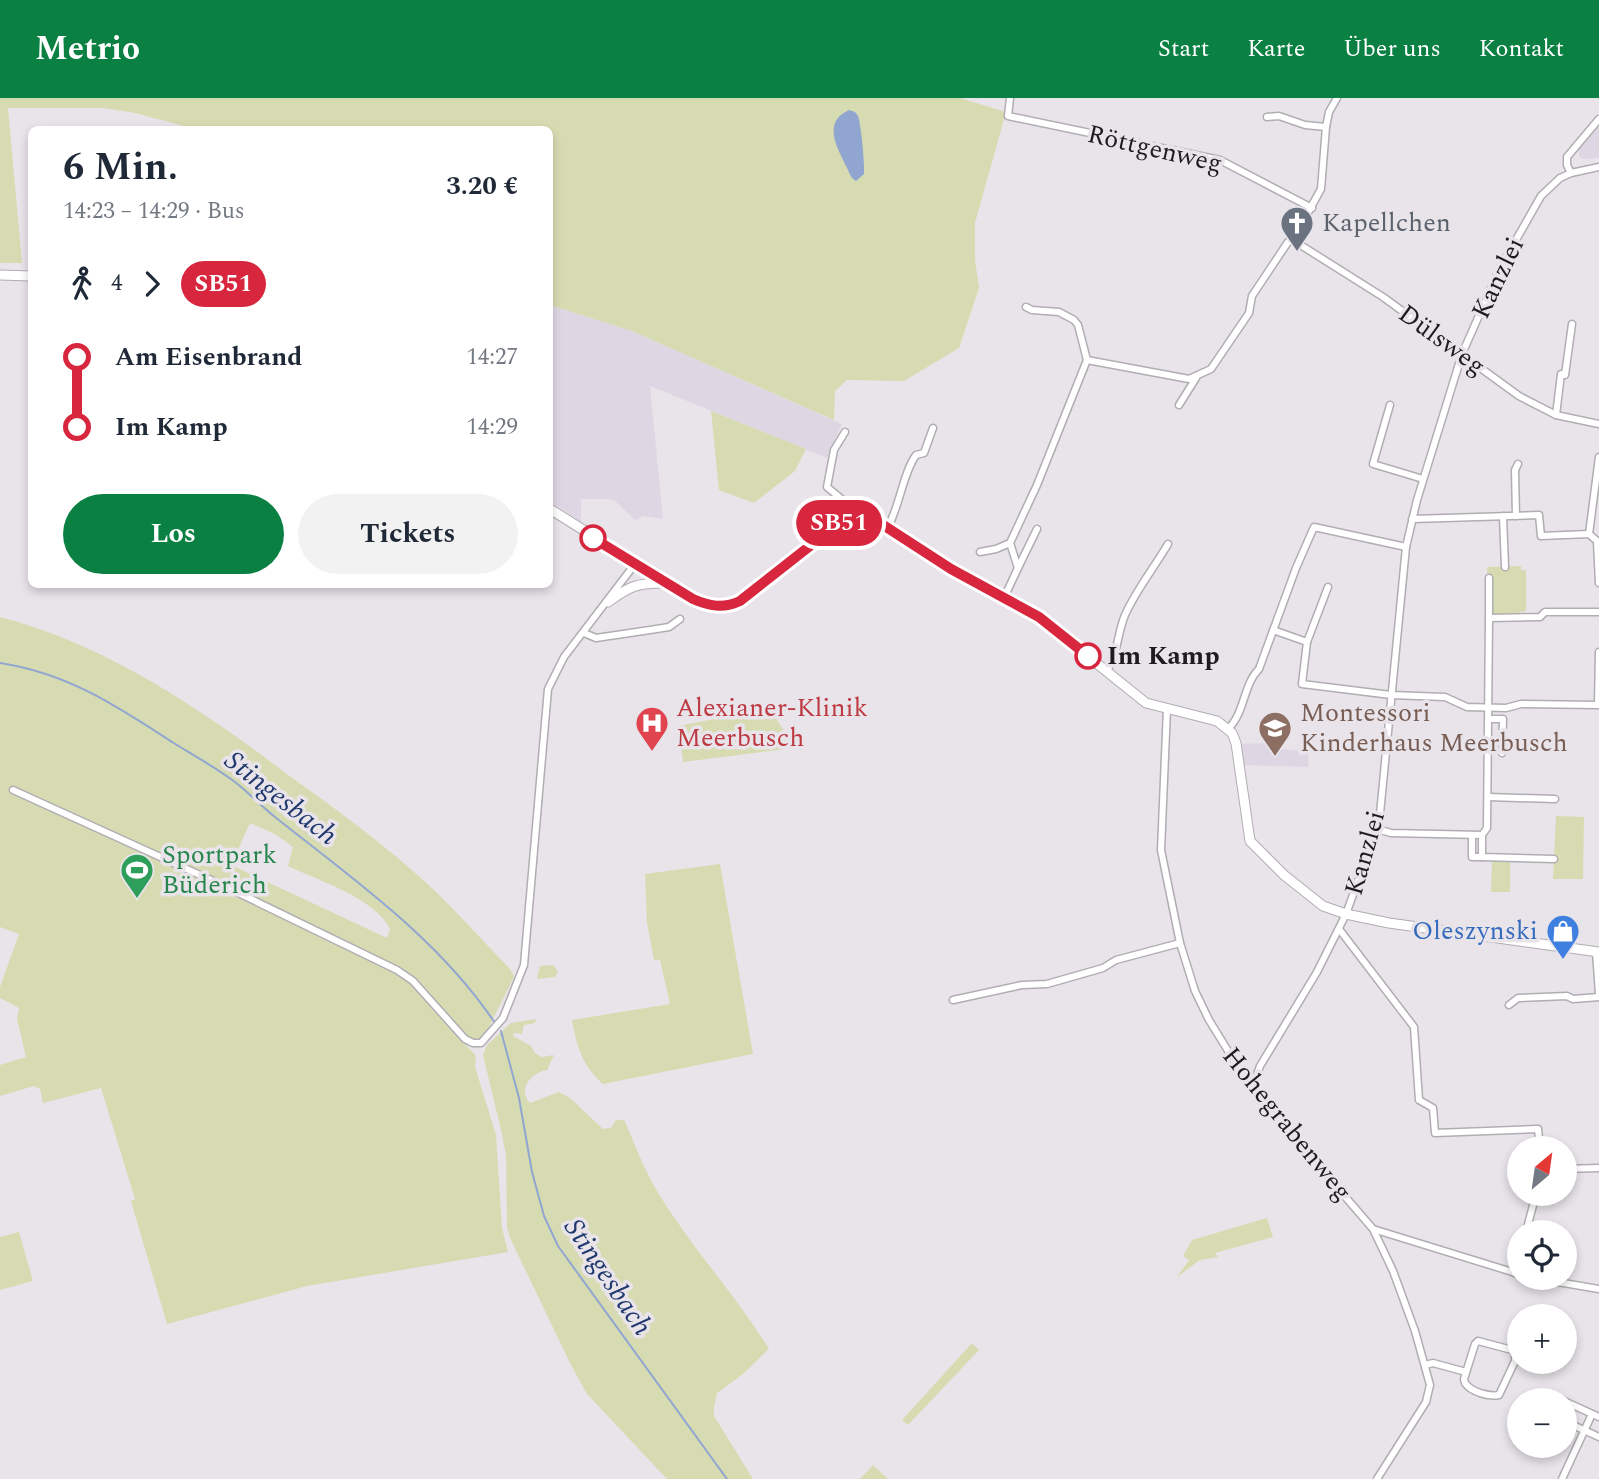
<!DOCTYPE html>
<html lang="de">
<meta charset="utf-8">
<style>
:root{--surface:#fff;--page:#f2f2f3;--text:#1f2937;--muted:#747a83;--accent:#0b8043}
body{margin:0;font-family:Spectral,serif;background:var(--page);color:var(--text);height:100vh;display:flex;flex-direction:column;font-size:26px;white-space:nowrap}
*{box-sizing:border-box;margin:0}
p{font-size:23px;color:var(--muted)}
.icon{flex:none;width:38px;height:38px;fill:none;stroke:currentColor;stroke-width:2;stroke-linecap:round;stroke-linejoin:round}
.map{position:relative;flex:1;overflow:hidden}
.details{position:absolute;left:28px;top:28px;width:525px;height:462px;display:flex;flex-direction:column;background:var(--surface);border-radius:10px;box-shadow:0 4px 10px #0003}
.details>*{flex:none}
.badge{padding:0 14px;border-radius:23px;font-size:24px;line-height:46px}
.needle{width:46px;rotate:29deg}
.tools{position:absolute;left:1507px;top:1038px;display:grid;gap:14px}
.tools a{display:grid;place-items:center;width:70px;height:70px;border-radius:50%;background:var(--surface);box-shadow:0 4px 10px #0003;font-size:35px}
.map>.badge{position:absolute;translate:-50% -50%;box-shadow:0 0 0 4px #fff}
.legs{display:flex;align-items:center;gap:10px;height:77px;padding:0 35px;font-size:23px}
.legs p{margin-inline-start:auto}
.summary{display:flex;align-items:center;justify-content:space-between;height:119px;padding:0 35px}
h1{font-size:38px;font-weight:700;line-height:52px}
.button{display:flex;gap:14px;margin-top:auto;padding:14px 35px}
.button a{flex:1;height:80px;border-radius:42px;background:var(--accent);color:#fff;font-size:28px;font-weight:700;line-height:80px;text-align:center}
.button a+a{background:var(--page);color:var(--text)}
ul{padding:0 35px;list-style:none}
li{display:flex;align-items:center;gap:24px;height:70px;font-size:26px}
li i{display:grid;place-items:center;width:10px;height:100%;margin:0 9px;background:currentColor}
li i::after{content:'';width:18px;height:18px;margin:-9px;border:5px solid;border-radius:50%;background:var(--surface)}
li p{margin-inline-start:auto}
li:first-child i{background:linear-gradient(#0000 50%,currentColor 0)}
li:last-child i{background:linear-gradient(currentColor 50%,#0000 0)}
header{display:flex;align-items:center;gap:42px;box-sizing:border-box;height:98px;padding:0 35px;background:var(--accent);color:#fff}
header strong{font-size:33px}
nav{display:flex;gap:38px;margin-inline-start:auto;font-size:24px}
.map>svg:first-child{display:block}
.built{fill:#dfd6e3}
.green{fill:#d7dbb1;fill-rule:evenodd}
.water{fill:#90a6d1}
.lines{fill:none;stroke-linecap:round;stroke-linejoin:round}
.stream{stroke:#90a6d1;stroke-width:2}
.minor-casing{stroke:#b1adb3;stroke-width:9}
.secondary-casing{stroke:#b1adb3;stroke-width:11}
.minor{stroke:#fff;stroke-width:6}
.secondary{stroke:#fff;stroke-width:9}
.line-1-casing{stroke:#fff;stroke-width:16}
.line-1{stroke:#d7263d;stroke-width:10}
.stop-1-dot{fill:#fff;stroke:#d7263d;stroke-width:3.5}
.labels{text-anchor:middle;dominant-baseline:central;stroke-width:7;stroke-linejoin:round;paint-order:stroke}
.street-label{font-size:26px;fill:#1e1c1e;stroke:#e8e4ea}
.worship-label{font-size:26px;fill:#5b616d;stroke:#e8e4ea;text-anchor:start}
.stop-label{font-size:26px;font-weight:bold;fill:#1e1c1e;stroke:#e8e4ea;text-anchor:start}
.health-label{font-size:26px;fill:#be3a42;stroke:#e8e4ea;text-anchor:start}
.education-label{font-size:26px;fill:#785e54;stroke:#e8e4ea;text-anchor:start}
.leisure-label{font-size:26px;fill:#27864d;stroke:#e8e4ea;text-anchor:start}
.shop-label{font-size:26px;fill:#366cbe;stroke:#e8e4ea;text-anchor:end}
.water-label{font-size:28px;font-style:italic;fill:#21396f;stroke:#e8e4ea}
</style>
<header>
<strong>Metrio</strong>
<nav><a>Start</a><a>Karte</a><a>Über uns</a><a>Kontakt</a></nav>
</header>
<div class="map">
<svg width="1599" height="1381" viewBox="0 0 1599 1381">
<rect width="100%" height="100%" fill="#e8e4ea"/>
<g class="built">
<polygon points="1599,26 1599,60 1582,61 1579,58 1579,50"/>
<polygon points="550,207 632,233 842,326 827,360 650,288 663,421 643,418 635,422 616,404 609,401 581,401 581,424 550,403"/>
<polygon points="1267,645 1267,649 1309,654 1308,669 1242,667 1240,646"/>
</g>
<g class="green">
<polygon points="0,0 960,0 1006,14 975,125 975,162 979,190 959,250 904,283 847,282 835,293 834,322 632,233 550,207 550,32 199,32 135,15 103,10 8,10 22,165 0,165"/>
<polygon points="711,313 806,351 795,373 754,405 719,392"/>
<polygon points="1521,468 1521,472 1526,472 1526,513 1520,514 1519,517 1491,519 1487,469"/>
<path d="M0,519C105,546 201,611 287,676C330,707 373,738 413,773C448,803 478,838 510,871L514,878L511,885L478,951L416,881L405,873L375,858L411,885L476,958L475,969L496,1037L502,1130L508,1154L307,1188L167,1226L131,1103L135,1101L101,990L43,1005L40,991L34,988L0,998V967L26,959L17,921L19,910L0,900V889L19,836L0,829ZM250,725L275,736L293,749L288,768C319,783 375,800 390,831L387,840L231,767Z"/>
<polygon points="770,610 794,650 683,664 678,628"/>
<polygon points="1556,718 1584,719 1583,781 1553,781"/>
<polygon points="1492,763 1510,763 1510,794 1491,794"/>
<path d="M720,766L753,956L603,986C582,967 577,949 572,922L670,906L660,862H654L647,825L645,776Z"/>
<polygon points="553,867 558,874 555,879 537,881 540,868"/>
<path d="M536,921L535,925L524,927L522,936L514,935L513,938L531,948L535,955L541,959L554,957L547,972C531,975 517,991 530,1005L559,994L570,1000L603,1031L611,1030L616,1022H624C634,1043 641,1065 653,1086C686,1144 734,1194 769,1251L743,1276L717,1295L714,1309V1318L753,1381H667L587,1296L570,1265L510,1140L507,1129L506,1058L502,1036L483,957L487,947L511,925Z"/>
<polygon points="1267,1120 1273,1139 1215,1155 1218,1159 1200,1162 1177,1179 1189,1162 1183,1158 1192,1142"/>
<polygon points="19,1134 33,1183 0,1192 0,1139"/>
<polygon points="972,1245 979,1252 908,1327 902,1322"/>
<polygon points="873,1367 888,1381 860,1381"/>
</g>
<path class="water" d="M849,12C855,14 855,13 858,18C861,25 865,68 864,76L856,83C850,79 850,76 847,70C838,51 821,24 849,12Z"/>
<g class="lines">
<g class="stream">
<path d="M0,565C67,575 117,608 172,644C193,657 215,669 235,684C249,695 261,708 275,719C354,782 438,840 495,925"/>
<polyline points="501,933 519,1000 532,1074 544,1118 558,1148 727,1381"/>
</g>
<defs>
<g id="minor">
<polyline points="1010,0 1008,18 1220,62 1312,110"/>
<polyline points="1267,19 1279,18 1305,27 1326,29"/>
<polyline points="1571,75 1567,67 1567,59 1599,21"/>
<polyline points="1291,141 1383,199 1519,298 1556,317 1599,326"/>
<polyline points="1087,262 1189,281 1211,271 1249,215 1252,198 1288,144 1296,136 1321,91 1326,29 1329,14 1337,0"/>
<polyline points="1179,307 1196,280"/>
<polyline points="1390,307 1373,366 1423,381"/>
<polyline points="1556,317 1561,276 1565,277 1572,226"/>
<polyline points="845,334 834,352 827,389 863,419"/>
<polyline points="1503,418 1505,469"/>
<polyline points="1516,418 1515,372 1518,366"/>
<polyline points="1412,421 1539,417 1541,438 1589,436 1597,443 1599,485"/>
<path d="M888,429C900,407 903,375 916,357L924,355L933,330"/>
<polyline points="1589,436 1599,359"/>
<polyline points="980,454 996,451 1010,445 1037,387 1087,262 1078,227 1074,222 1059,214 1032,212 1026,209"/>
<polyline points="1018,470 1037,431"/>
<polyline points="1328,489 1307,544 1302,586 1391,597 1445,599 1467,609 1506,610 1521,606 1598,607 1599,554"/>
<polyline points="1004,500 1018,470 1010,445"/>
<polyline points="1489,520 1489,480"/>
<polyline points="1273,532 1307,544"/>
<polyline points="584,535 596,540 650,532 669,529 680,521"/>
<path d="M1106,574C1118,557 1117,536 1125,517C1136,492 1154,470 1168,446"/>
<polyline points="1167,611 1161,752 1180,845 1195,893 1209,922 1238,969 1255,982 1258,991 1267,1008 1373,1131 1393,1173 1415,1233 1430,1287 1426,1304 1377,1381"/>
<polyline points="1490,621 1503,621 1502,655"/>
<path d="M1228,631C1245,615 1243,587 1259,571L1296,470L1314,429L1406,449"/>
<polyline points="13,692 222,787 397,872 413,883 465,941 473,945 481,945 503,920 524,867 548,591 564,559 635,466"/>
<polyline points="1488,699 1555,701"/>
<polyline points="1377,731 1391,735 1482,737 1482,759 1554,761"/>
<polyline points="1472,737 1472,759 1482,759"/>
<polyline points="1482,737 1487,730 1489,520 1540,519 1545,514 1599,514"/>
<polyline points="1339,831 1414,929 1419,1002 1433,1010 1435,1035 1538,1031 1540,1050"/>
<polyline points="1596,854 1599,896"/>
<polyline points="953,902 1022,887 1047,886 1103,870 1116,862 1180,845"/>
<polyline points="1509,907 1518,900 1567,898 1573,901 1599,899"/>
<polyline points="1255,982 1260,968 1317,874 1346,816 1379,726 1406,449 1417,402 1462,256 1500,170 1541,98 1560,80 1571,75 1599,69"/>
<polyline points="1564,1071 1599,1070"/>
<polyline points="1373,1131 1519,1176"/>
<polyline points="1526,1134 1536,1096"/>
<polyline points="1514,1175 1519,1157"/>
<polyline points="1534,1180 1599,1191"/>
<path d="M1478,1243L1512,1252L1515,1255V1263L1499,1297C1489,1299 1471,1294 1465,1285L1464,1281L1475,1246Z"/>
<polyline points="1425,1267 1433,1265 1466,1274"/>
<polyline points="1564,1303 1599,1319"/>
<polyline points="1564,1323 1599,1339"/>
<polyline points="1562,1381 1592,1316"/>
</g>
<g id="secondary">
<polyline points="0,177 32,178"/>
<polyline points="550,411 693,501 703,506 721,508 740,503 843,422 858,419 873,421 951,471 1039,519 1146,605 1217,623 1232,635 1236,645 1250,743 1284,777 1323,808 1346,816 1389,825 1599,854"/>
<path d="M608,504C630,488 637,485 664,485"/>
</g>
</defs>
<use href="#minor" class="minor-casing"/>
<use href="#secondary" class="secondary-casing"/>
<use href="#minor" class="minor"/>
<use href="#secondary" class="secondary"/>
</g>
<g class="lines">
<defs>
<path id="line-1" d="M593,440L693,501C709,508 723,511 740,503L843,422C856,417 868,418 880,425L951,471L1039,519L1088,558"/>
</defs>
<use href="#line-1" class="line-1-casing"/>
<use href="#line-1" class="line-1"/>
</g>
<defs>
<symbol id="church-pin" viewBox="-11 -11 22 30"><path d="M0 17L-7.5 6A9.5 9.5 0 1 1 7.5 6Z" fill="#6b7280" stroke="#e8e4ea"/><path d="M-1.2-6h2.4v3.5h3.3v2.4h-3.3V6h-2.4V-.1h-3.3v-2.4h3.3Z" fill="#fff"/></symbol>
<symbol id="hospital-pin" viewBox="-11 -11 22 30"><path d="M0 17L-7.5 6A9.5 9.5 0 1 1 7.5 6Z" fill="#e0444e" stroke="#e8e4ea"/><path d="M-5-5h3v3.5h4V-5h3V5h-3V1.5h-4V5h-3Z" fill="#fff"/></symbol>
<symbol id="school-pin" viewBox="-11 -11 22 30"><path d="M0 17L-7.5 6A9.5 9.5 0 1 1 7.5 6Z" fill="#8d6e63" stroke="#e8e4ea"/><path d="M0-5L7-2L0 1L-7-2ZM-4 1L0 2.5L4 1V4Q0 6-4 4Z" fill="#fff"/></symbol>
<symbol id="stadium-pin" viewBox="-11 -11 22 30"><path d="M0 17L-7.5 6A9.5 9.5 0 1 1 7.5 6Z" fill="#2e9e5b" stroke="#e8e4ea"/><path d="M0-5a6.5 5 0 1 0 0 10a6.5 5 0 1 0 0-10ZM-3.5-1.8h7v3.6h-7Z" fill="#fff"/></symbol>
<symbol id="shop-pin" viewBox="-11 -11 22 30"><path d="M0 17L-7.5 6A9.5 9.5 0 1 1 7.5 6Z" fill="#3f7fe0" stroke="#e8e4ea"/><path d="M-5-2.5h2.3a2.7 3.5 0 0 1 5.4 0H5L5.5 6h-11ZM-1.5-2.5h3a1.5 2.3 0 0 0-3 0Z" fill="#fff"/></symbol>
</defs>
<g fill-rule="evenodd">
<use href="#church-pin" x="1278" y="106" width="38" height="52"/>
<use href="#hospital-pin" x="633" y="606" width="38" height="52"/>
<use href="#school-pin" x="1256" y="611" width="38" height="52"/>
<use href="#stadium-pin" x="118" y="753" width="38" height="52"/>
<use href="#shop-pin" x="1544" y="814" width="38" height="52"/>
</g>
<g class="stop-1-dot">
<circle cx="593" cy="440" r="12"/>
<circle cx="1088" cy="558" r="12"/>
</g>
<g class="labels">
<g class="street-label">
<text transform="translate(1155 51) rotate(13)">Röttgenweg</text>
<text transform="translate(1498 180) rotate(-64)">Kanzlei</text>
<text transform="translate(1442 242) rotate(36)">Dülsweg</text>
<text transform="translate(1365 755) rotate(-74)">Kanzlei</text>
<text transform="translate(1287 1026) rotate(51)">Hohegrabenweg</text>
</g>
<g class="worship-label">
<text x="1322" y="125">Kapellchen</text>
</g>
<g class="stop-label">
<text x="1107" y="558">Im Kamp</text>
</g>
<g class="health-label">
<text x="676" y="610">Alexianer-Klinik<tspan x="676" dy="30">Meerbusch</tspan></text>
</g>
<g class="education-label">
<text x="1300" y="615">Montessori<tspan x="1300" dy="30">Kinderhaus Meerbusch</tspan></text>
</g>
<g class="leisure-label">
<text x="162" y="757">Sportpark<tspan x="162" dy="30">Büderich</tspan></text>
</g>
<g class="shop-label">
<text x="1538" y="833">Oleszynski</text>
</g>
<g class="water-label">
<text transform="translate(281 700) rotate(38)">Stingesbach</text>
<text transform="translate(608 1179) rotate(56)">Stingesbach</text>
</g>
</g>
</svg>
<div class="tools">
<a><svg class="needle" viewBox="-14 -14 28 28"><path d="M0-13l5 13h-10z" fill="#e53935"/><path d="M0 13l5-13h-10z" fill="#747a83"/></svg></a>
<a><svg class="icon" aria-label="locate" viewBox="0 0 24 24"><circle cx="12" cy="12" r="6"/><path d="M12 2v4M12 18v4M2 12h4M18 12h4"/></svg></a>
<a>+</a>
<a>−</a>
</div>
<b class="badge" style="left:839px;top:425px;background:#d7263d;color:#fff">SB51</b>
<section class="details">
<div class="summary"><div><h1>6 Min.</h1><p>14:23 – 14:29 · Bus</p></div><b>3.20 €</b></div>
<div class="legs"><svg class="icon" aria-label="walk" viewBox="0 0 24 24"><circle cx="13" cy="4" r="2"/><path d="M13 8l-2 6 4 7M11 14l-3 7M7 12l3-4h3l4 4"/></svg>4<svg class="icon" aria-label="forward" viewBox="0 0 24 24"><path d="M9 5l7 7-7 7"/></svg><b class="badge" style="background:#d7263d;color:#fff">SB51</b></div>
<ul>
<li><i style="color:#d7263d"></i><b>Am Eisenbrand</b><p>14:27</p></li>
<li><i style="color:#d7263d"></i><b>Im Kamp</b><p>14:29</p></li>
</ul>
<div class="button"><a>Los</a><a>Tickets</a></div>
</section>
</div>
